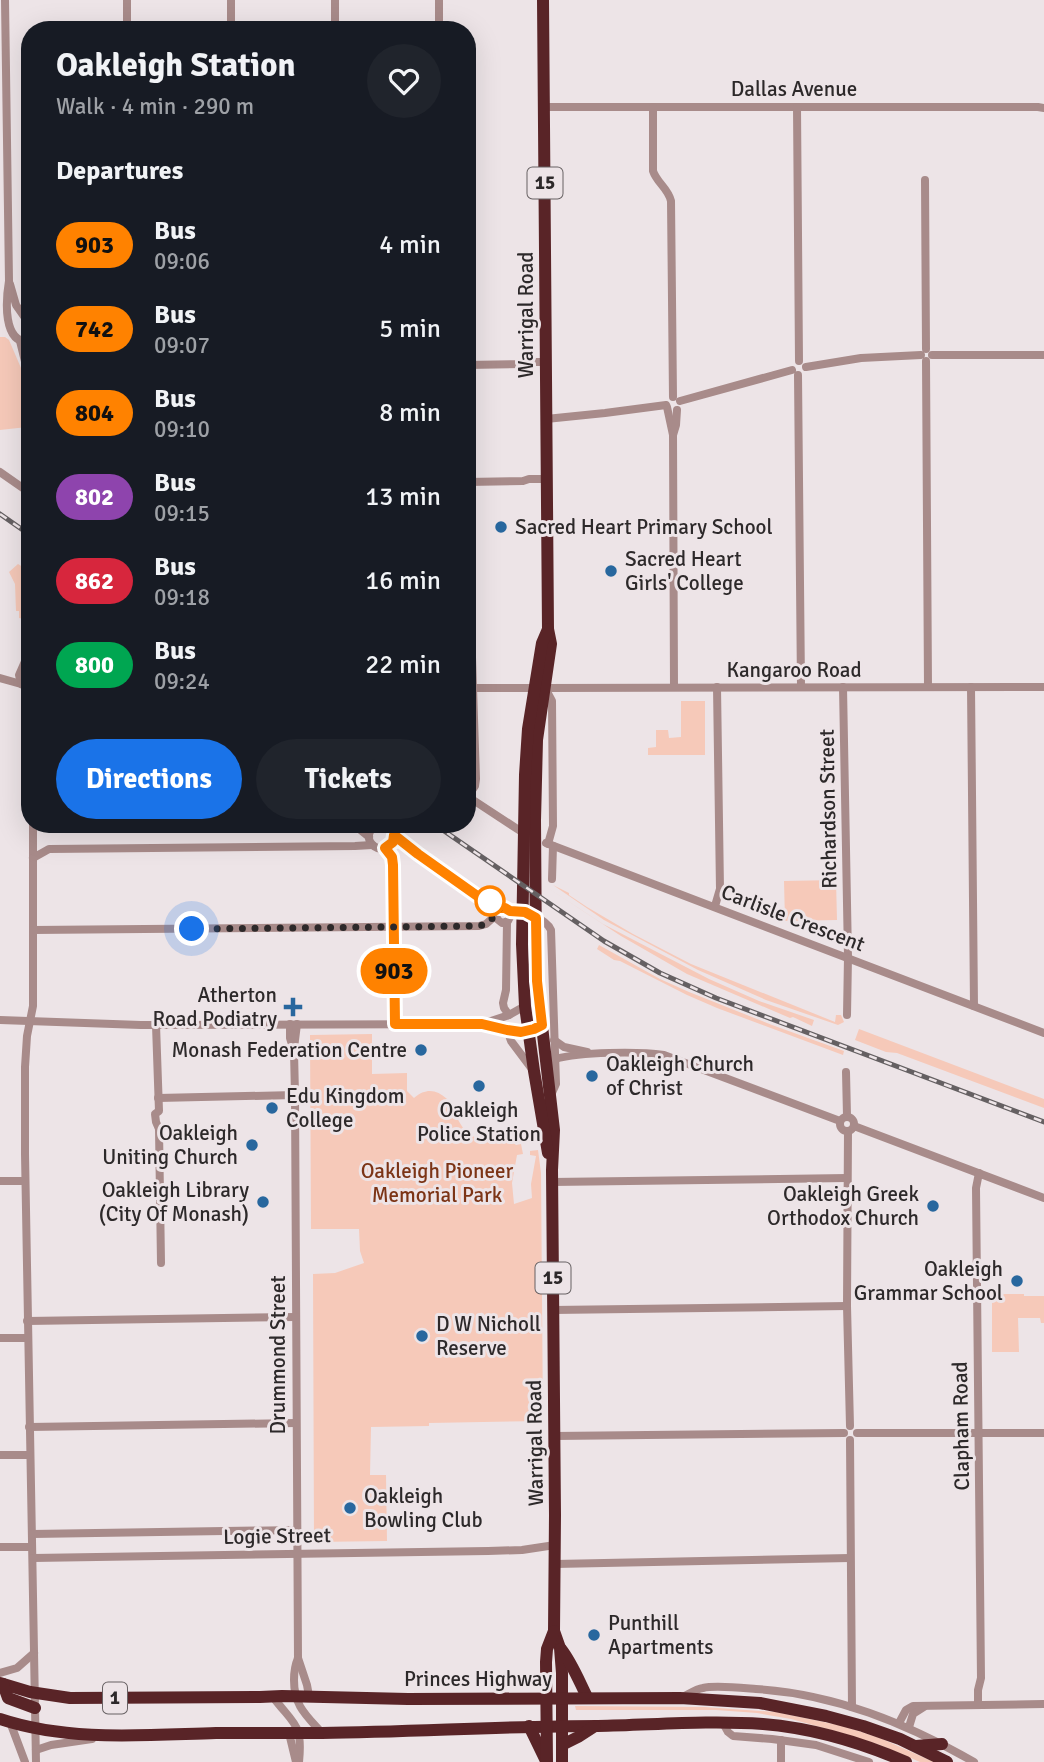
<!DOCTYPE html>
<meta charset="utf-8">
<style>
:root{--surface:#171b24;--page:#20242c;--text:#f1f3f6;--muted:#9ea1a6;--accent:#1a73e8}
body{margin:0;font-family:Signika,sans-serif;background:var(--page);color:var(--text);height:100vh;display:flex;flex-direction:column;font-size:26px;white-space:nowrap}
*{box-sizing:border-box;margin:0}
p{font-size:23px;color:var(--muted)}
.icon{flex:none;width:38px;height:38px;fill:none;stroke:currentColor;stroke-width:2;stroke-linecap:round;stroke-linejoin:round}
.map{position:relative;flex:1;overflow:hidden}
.side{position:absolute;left:21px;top:21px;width:455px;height:812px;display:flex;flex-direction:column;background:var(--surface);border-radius:28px;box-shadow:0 7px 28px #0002}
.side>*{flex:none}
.badge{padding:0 14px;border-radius:23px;font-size:24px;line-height:46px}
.you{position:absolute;width:35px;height:35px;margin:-18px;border:5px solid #fff;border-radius:50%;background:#1a73e8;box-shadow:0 0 0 10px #1a73e833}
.map>.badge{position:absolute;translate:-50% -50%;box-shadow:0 0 0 4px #fff}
h2{padding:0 35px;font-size:26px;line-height:63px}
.round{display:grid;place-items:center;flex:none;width:74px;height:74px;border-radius:37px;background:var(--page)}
.headline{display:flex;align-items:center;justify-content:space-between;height:119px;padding:0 35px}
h1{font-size:33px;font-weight:800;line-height:52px}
.primary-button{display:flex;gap:14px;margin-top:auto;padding:14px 35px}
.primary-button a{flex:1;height:80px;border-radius:42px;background:var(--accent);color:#fff;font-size:28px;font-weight:800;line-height:80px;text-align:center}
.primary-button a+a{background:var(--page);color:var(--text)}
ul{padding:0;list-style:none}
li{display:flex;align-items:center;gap:21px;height:84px;padding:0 35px}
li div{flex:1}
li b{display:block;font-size:26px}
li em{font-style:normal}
li .badge{min-width:77px;font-weight:700;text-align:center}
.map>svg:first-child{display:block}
.green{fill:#f6c9b9}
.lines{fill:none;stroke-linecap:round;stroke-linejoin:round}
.minor{stroke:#a88b8a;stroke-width:8}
.highway{stroke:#592427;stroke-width:12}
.rail-casing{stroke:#656062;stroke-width:5}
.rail{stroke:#ede4e7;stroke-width:2.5;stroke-dasharray:8;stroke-linecap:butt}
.line-casing{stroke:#fff;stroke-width:16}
.line{stroke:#ff8200;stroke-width:10}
.walk{stroke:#2d292a;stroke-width:7;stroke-dasharray:0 12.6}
.poi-dot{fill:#28679e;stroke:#ede4e7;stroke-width:2.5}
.stop-dot{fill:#fff;stroke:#ff8200;stroke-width:3.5}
.labels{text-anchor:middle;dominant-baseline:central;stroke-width:6;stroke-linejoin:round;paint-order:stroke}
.shield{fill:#ede4e7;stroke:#676163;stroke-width:2}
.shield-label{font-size:19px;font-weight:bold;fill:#2d292a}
.street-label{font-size:21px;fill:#2d292a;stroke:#ede4e7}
.poi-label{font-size:21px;fill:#2d292a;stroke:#ede4e7;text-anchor:start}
.park-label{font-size:21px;fill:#7c3416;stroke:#ede4e7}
</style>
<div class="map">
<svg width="1044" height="1762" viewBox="0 0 1044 1762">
<rect width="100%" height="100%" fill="#ede4e7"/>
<g class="green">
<polygon points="0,337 5,337 9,340 24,375 26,391 27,427 0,430"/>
<path d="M18,564C21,566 25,568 27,572C32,581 29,615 28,626L24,619L19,618V611H16L15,584L9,572Z"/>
<polygon points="681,701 705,701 705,755 648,755 648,748 656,747 656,730 668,730 669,738 681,737"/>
<polygon points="836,880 837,920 785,921 784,881"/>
<polygon points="553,885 569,893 569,895 587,907 633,934 691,964 835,1022 836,1015 841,1015 844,1022 838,1025 766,1000 698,970 604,920"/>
<polygon points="545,886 603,924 709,979 759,1001 814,1020 812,1026 793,1017 790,1018 687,974 621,936"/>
<polygon points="599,945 660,979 689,992 772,1025 844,1051 843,1055 717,1008 687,995 620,961 614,960 597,949"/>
<polygon points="859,1029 1044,1099 1044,1108 897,1053 886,1052 855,1040"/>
<path d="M372,1034V1074L407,1073V1091L414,1098C434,1081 448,1099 461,1114L457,1118C461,1125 465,1132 472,1136C487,1143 504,1132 516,1145L521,1144L523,1154L517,1155L512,1183L514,1204L532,1198L531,1184L536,1156L530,1155V1151L538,1150L541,1173L543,1421L429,1423V1426L371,1427L370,1475H386L387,1541L314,1542L313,1274L335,1273L364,1263L360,1251L359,1229H311L310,1035Z"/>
<polygon points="992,1294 1024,1294 1024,1296 1044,1296 1044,1323 1041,1323 1040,1318 1018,1318 1019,1352 992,1352"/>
<polygon points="575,1706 704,1707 776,1712 843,1726 880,1738 934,1762 920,1762 880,1745 842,1733 791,1719 757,1713 716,1710 576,1710"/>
</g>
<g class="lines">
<g class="minor">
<path d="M5,0L9,281C6,299 2,344 30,342"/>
<polyline points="127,0 127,30"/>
<polyline points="231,0 231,30"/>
<polyline points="335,0 335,30"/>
<polyline points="439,0 439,30"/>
<polyline points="544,107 1038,107 1044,108"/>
<path d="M653,107V171C657,183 668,188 671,201L673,397"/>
<polyline points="797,107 799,361"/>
<polyline points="925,180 926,349"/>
<polyline points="10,284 16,305 30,325"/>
<polyline points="20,341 30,382"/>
<polyline points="932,355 1044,355"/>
<polyline points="926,361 928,687"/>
<polyline points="467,365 520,364 529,362 546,362"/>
<polyline points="806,367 861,358 921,355"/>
<polyline points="798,375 801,687"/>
<polyline points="680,401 792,370"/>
<polyline points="667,407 673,435"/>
<polyline points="546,419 605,413 666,405"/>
<polyline points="0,472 30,493"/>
<polyline points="467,482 523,481 529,479 547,479"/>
<polyline points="467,589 470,591 470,596 476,779 475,786 468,796"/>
<polyline points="30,636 26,659 19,675 21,684 30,689"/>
<polyline points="0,678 21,684"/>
<polyline points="674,687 673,435 676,425 677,410"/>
<polyline points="843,687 848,957 847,1015"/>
<polyline points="971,687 974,1006"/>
<polyline points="467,688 535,688"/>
<polyline points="467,796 525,834"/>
<polyline points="33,824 33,1006 27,1036 25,1067 25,1154 36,1762"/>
<polyline points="353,824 369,837"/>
<path d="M378,824C352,839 389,865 394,835"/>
<path d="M385,824L392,829L394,835L418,854L483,899L488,900L500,908C506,907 510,909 511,915L508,921L502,923L497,919L496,912L500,908"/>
<polyline points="546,843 1044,1033"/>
<polyline points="548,844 553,826 552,701 545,688 1044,687"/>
<polyline points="385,848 392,857 393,865 395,1024"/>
<polyline points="33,858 49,849 355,846 372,845"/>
<polyline points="552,879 553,846"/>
<polyline points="715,906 720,889 717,687"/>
<path d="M510,911C522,911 546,918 551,930L556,1084L552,1093"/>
<polyline points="507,922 506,990 503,1003 504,1008 509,1015"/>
<polyline points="33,930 479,926 486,924 495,916"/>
<path d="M0,1020L141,1025L482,1024C503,1028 521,1037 542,1025"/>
<path d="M290,1024V1038L294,1051L295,1095L298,1658C295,1665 294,1672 294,1680C294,1706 306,1715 322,1733"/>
<polyline points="482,1024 509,1015 525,1006"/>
<polyline points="156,1025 159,1111 155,1114 156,1122 159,1129 161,1263"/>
<polyline points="507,1030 511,1041 532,1069"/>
<polyline points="554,1040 564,1047 587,1052"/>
<polyline points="294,1048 297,1024"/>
<path d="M555,1059C581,1052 637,1051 664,1055L840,1121"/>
<polyline points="846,1072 847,1116"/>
<polyline points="158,1098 295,1095"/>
<circle cx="847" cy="1124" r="7"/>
<polyline points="854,1126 1044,1198"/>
<polyline points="848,1131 847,1306 850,1426"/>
<polyline points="0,1181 25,1181"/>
<polyline points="552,1182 847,1178"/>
<polyline points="553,1310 847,1306"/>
<polyline points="27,1321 296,1317"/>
<polyline points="0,1338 28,1338"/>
<polyline points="29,1427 296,1423"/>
<polyline points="857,1433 1044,1433"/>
<polyline points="554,1436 844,1433"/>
<polyline points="850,1440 852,1707"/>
<polyline points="0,1455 29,1455"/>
<polyline points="32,1534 297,1530"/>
<polyline points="0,1547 32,1547"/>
<polyline points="33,1558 488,1551 522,1550 555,1545"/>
<polyline points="555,1564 850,1558"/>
<polyline points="298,1658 307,1685 309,1696"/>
<polyline points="0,1673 17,1668 34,1653"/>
<path d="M273,1697C294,1725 303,1723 299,1762"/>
<path d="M683,1697C689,1694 696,1689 703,1688C715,1685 743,1688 756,1689C835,1694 906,1723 974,1762"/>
<polyline points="978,1704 978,1690 981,1678 976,1188 979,1173"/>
<polyline points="10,1722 25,1762"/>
<polyline points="723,1723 728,1732 733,1736 772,1739 816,1745 869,1762"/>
<polyline points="899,1723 906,1710 913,1706 1044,1704"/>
<polyline points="909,1727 913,1714 924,1707"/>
<polyline points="289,1733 296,1762"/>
<polyline points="781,1740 781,1762"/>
<polyline points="36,1750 51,1745 92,1739"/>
</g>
<g class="highway">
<polyline points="543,0 548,629 551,644 537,740 535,820 536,962 539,1000 554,1130 552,1170 555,1515 554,1631 560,1648 562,1673 562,1762"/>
<polyline points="548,629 542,643 528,729 525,775 522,944 525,1006 534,1071 548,1153"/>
<path d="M561,1649C572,1663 579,1681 587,1697"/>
<polyline points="0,1683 30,1692 70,1698 260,1697 282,1696 408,1699 680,1698 760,1703 826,1716 863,1726 900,1739 947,1762"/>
<polyline points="3,1684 8,1698 35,1708"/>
<path d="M0,1719C69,1742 144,1735 216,1733C251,1733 287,1733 322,1733C414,1732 506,1726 598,1726C653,1725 708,1720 763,1724C812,1728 860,1742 906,1762"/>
<polyline points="529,1726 545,1759"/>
<polyline points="562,1745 578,1737 595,1726"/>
<polyline points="916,1746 942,1744"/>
<polyline points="547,1762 546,1662 547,1649 554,1631"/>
</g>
<defs>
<g id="rail">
<polyline points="0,514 30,535"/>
<polyline points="434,824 604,941 660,973 716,998 1044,1122"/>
</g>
</defs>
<use href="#rail" class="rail-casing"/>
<use href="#rail" class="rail"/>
</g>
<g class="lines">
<defs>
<polygon id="line" points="394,835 418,854 483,900 488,900 500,908 505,908 510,911 525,912 536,918 537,981 542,1025 534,1029 521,1032 507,1030 482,1024 395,1024 393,865 392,857 385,848 393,842"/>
</defs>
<use href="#line" class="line-casing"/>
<use href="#line" class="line"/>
<polyline class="walk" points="192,929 479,926 486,924 495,916 496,912 500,908 488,900 490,901"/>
</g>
<g class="poi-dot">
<circle cx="501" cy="527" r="7"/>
<circle cx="611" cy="571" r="7"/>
<path d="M289.5 996.5h7v7h7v7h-7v7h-7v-7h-7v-7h7z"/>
<circle cx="421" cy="1050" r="7"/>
<circle cx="592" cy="1076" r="7"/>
<circle cx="479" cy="1086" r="7"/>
<circle cx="272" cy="1108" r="7"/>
<circle cx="252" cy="1145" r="7"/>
<circle cx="263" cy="1202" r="7"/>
<circle cx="933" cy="1206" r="7"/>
<circle cx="1017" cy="1281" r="7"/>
<circle cx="422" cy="1336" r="7"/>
<circle cx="350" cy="1508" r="7"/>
<circle cx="594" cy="1635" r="7"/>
</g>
<circle class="stop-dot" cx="490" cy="901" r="14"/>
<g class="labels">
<g class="shield">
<rect x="527.5" y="167.5" width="35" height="31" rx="5"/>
<rect x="535.5" y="1262.5" width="35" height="31" rx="5"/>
<rect x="103" y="1682.5" width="24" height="31" rx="5"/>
</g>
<g class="shield-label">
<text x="545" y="183">15</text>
<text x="553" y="1278">15</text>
<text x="115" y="1698">1</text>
</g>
<g class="street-label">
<text x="794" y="89">Dallas Avenue</text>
<text transform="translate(526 315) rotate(-90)">Warrigal Road</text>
<text x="794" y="670">Kangaroo Road</text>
<text transform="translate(828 809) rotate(-91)">Richardson Street</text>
<text transform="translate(793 918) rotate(21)">Carlisle Crescent</text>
<text transform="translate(278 1355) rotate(-90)">Drummond Street</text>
<text transform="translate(961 1426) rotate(-91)">Clapham Road</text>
<text transform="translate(535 1443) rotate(-91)">Warrigal Road</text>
<text transform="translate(277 1536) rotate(-1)">Logie Street</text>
<text x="478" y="1679">Princes Highway</text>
</g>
<g class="poi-label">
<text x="515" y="527">Sacred Heart Primary School</text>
<text x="625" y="559">Sacred Heart<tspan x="625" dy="24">Girls' College</tspan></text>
<text x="277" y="995" text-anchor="end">Atherton<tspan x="277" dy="24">Road Podiatry</tspan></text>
<text x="407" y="1050" text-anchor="end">Monash Federation Centre</text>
<text x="606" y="1064">Oakleigh Church<tspan x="606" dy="24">of Christ</tspan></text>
<text x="286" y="1096">Edu Kingdom<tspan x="286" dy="24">College</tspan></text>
<text x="479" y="1110" text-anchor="middle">Oakleigh<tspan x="479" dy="24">Police Station</tspan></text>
<text x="238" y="1133" text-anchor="end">Oakleigh<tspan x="238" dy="24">Uniting Church</tspan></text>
<text x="249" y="1190" text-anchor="end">Oakleigh Library<tspan x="249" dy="24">(City Of Monash)</tspan></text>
<text x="919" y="1194" text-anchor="end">Oakleigh Greek<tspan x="919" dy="24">Orthodox Church</tspan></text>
<text x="1003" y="1269" text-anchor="end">Oakleigh<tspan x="1003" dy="24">Grammar School</tspan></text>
<text x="436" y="1324">D W Nicholl<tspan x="436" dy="24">Reserve</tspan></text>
<text x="364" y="1496">Oakleigh<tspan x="364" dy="24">Bowling Club</tspan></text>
<text x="608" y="1623">Punthill<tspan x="608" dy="24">Apartments</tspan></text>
</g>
<g class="park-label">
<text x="437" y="1171">Oakleigh Pioneer<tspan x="437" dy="24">Memorial Park</tspan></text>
</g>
</g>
</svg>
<div class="you" style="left:192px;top:929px"></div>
<b class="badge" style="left:394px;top:971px;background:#ff8200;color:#111">903</b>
<section class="side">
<div class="headline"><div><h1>Oakleigh Station</h1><p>Walk · 4 min · 290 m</p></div><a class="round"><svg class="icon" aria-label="heart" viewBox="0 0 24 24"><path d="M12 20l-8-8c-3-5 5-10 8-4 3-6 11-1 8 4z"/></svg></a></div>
<h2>Departures</h2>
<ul>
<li><span class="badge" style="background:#ff8200;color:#111">903</span><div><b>Bus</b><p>09:06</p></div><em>4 min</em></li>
<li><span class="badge" style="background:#ff8200;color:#111">742</span><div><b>Bus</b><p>09:07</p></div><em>5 min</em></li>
<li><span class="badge" style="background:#ff8200;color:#111">804</span><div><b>Bus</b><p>09:10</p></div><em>8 min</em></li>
<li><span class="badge" style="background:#8e44ad;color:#fff">802</span><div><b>Bus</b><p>09:15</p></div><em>13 min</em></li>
<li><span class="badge" style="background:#d7263d;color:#fff">862</span><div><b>Bus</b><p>09:18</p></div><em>16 min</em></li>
<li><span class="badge" style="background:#00a651;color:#fff">800</span><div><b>Bus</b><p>09:24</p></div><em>22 min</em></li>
</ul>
<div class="primary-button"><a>Directions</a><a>Tickets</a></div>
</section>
</div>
